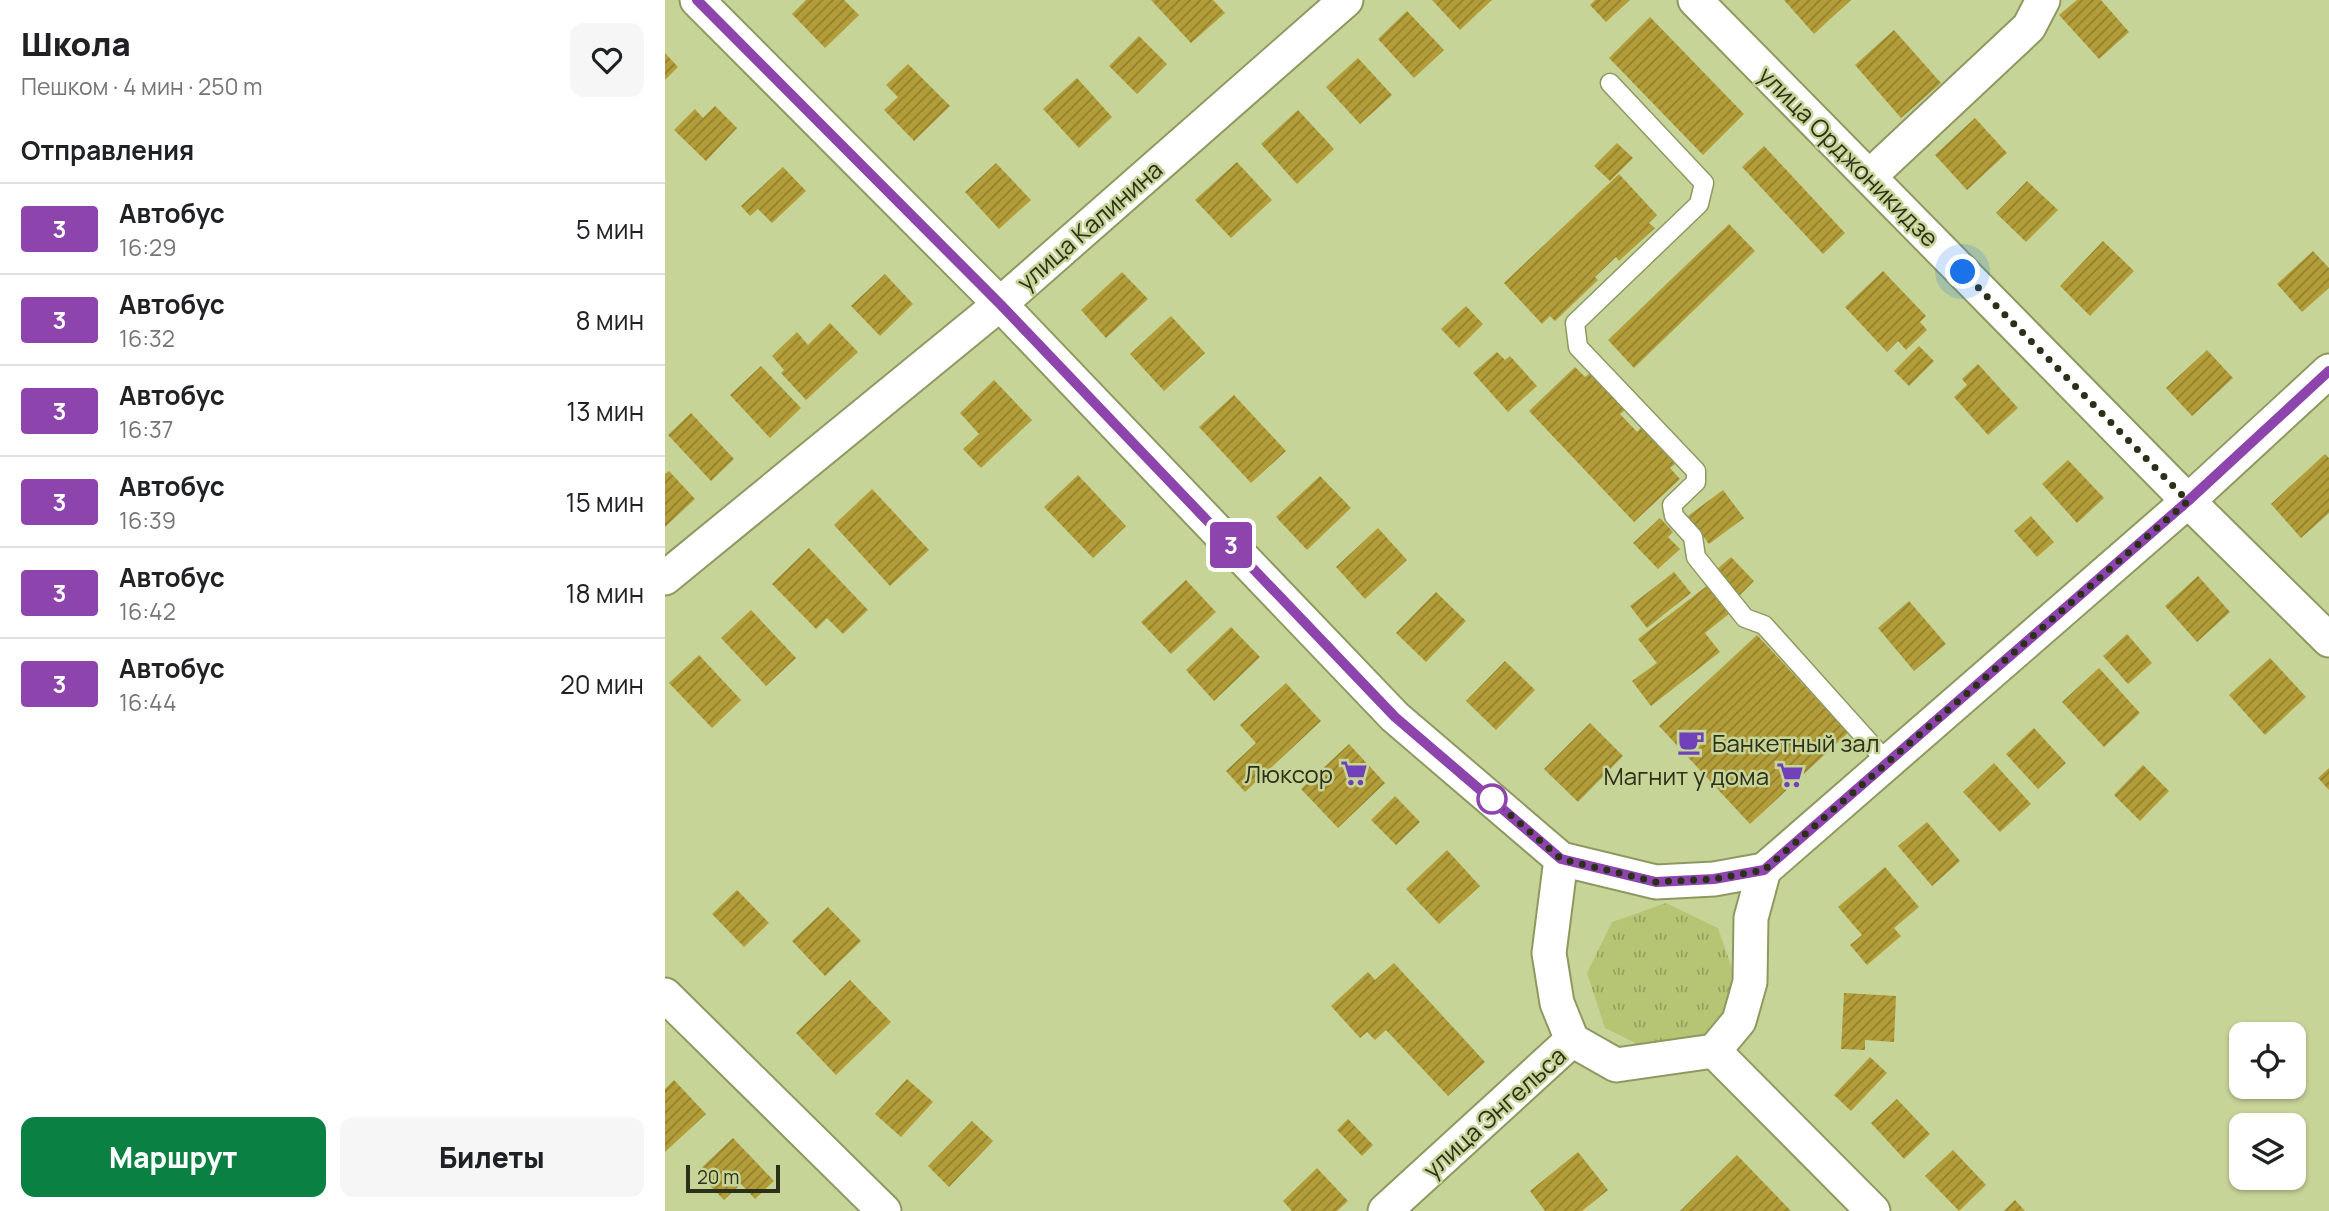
<!DOCTYPE html>
<html lang="ru">
<meta charset="utf-8">
<style>
:root{--surface:#fff;--page:#f6f6f6;--text:#202124;--muted:#757577;--line:#e0e0e0;--accent:#0b8043}
body{margin:0;font-family:Manrope,sans-serif;background:var(--page);color:var(--text);height:100vh;display:flex;flex-direction:column;font-size:26px;white-space:nowrap}
*{box-sizing:border-box;margin:0}
p{font-size:23px;color:var(--muted)}
.icon{flex:none;width:38px;height:38px;fill:none;stroke:currentColor;stroke-width:2;stroke-linecap:round;stroke-linejoin:round}
.map{position:relative;flex:1;overflow:hidden}
.panel{display:flex;flex-direction:column;background:var(--surface);width:665px}
.panel>*{flex:none}
.badge{padding:0 14px;border-radius:5px;font-size:24px;line-height:46px}
.controls{position:absolute;left:1564px;top:1022px;display:grid;gap:14px}
.controls a{display:grid;place-items:center;width:77px;height:77px;border-radius:14px;background:var(--surface);box-shadow:0 2px 5px #0004;font-size:35px}
.scale{position:absolute;left:21px;bottom:18px;width:94px;box-sizing:border-box;padding-left:7px;border:4px solid #2b3018;border-top:0;font-size:19px;line-height:24px;white-space:nowrap;color:#2b3018;-webkit-text-stroke:5px #c7d498;paint-order:stroke}
.you{position:absolute;width:35px;height:35px;margin:-18px;border:5px solid #fff;border-radius:50%;background:#1a73e8;box-shadow:0 0 0 10px #1a73e833}
.map>.badge{position:absolute;translate:-50% -50%;box-shadow:0 0 0 4px #fff}
h2{padding:0 21px;font-size:26px;line-height:63px}
.round{display:grid;place-items:center;flex:none;width:74px;height:74px;border-radius:14px;background:var(--page)}
.summary{display:flex;align-items:center;justify-content:space-between;height:119px;padding:0 21px}
h1{font-size:33px;font-weight:800;line-height:52px}
.primary-button{display:flex;gap:14px;margin-top:auto;padding:14px 21px}
.primary-button a{flex:1;height:80px;border-radius:14px;background:var(--accent);color:#fff;font-size:28px;font-weight:800;line-height:80px;text-align:center}
.primary-button a+a{background:var(--page);color:var(--text)}
ul{padding:0;list-style:none}
li{display:flex;align-items:center;gap:21px;height:91px;padding:0 21px;border-top:2px solid var(--line)}
li div{flex:1}
li b{display:block;font-size:26px}
li em{font-style:normal}
li .badge{min-width:77px;font-weight:700;text-align:center}
main{display:flex;flex:1;min-height:0}
.map>svg:first-child{display:block}
.grass{fill:url(#grass-tufts)}
.building{fill:url(#building-hatch)}
.lines{fill:none;stroke-linecap:round;stroke-linejoin:round}
.lane-casing{stroke:#8e9960;stroke-width:21}
.street-casing{stroke:#8e9960;stroke-width:37}
.lane{stroke:#fff;stroke-width:18}
.street{stroke:#fff;stroke-width:33}
.line-casing{stroke:#fff;stroke-width:16}
.line{stroke:#8e44ad;stroke-width:10}
.walk{stroke:#2b3018;stroke-width:7;stroke-dasharray:0 12.6}
.stop-dot{fill:#fff;stroke:#8e44ad;stroke-width:3.5}
.labels{text-anchor:middle;dominant-baseline:central;stroke-width:5;stroke-linejoin:round;paint-order:stroke}
.street-label{font-size:24px;fill:#2b3018;stroke:#c7d498}
.poi-label{font-size:24px;fill:#2b3018;stroke:#c7d498;text-anchor:end}
</style>
<main>
<section class="panel">
<div class="summary"><div><h1>Школа</h1><p>Пешком · 4 мин · 250 m</p></div><a class="round"><svg class="icon" aria-label="heart" viewBox="0 0 24 24"><path d="M12 20l-8-8c-3-5 5-10 8-4 3-6 11-1 8 4z"/></svg></a></div>
<h2>Отправления</h2>
<ul>
<li><span class="badge" style="background:#8e44ad;color:#fff">3</span><div><b>Автобус</b><p>16:29</p></div><em>5 мин</em></li>
<li><span class="badge" style="background:#8e44ad;color:#fff">3</span><div><b>Автобус</b><p>16:32</p></div><em>8 мин</em></li>
<li><span class="badge" style="background:#8e44ad;color:#fff">3</span><div><b>Автобус</b><p>16:37</p></div><em>13 мин</em></li>
<li><span class="badge" style="background:#8e44ad;color:#fff">3</span><div><b>Автобус</b><p>16:39</p></div><em>15 мин</em></li>
<li><span class="badge" style="background:#8e44ad;color:#fff">3</span><div><b>Автобус</b><p>16:42</p></div><em>18 мин</em></li>
<li><span class="badge" style="background:#8e44ad;color:#fff">3</span><div><b>Автобус</b><p>16:44</p></div><em>20 мин</em></li>
</ul>
<div class="primary-button"><a>Маршрут</a><a>Билеты</a></div>
</section>
<div class="map">
<svg width="1664" height="1211" viewBox="0 0 1664 1211">
<defs>
<pattern id="grass-tufts" width="24" height="20" patternUnits="userSpaceOnUse" patternTransform="scale(1.75)"><rect width="24" height="20" fill="#b6c574"/><path d="M3 7l-1-3M5 7V3M7 7l1-3M15 17l-1-3M17 17v-4M19 17l1-3" fill="none" stroke="#94a05e"/></pattern>
<pattern id="building-hatch" width="6" height="6" patternUnits="userSpaceOnUse" patternTransform="scale(1.75)"><rect width="6" height="6" fill="#b29d39"/><path d="M-1 1l2-2M0 6l6-6M5 7l2-2" fill="none" stroke="#91802f"/></pattern>
</defs>
<rect width="100%" height="100%" fill="#c7d498"/>
<polygon class="grass" points="1001,903 1053,928 1072,983 1047,1035 992,1054 940,1028 922,973 947,922"/>
<g class="building">
<polygon points="141,0 179,0 194,15 160,48 127,14"/>
<polygon points="486,0 548,0 560,13 526,43"/>
<polygon points="767,0 827,0 795,30"/>
<polygon points="930,0 965,0 941,22 925,5"/>
<polygon points="1119,0 1186,0 1149,34"/>
<polygon points="1412,0 1436,0 1464,32 1434,59 1394,15"/>
<polygon points="742,11 779,50 749,78 713,39"/>
<polygon points="985,17 1079,114 1038,155 944,58"/>
<polygon points="1229,30 1276,83 1236,118 1190,65"/>
<polygon points="474,36 502,64 472,94 444,66"/>
<polygon points="0,53 13,67 0,80"/>
<polygon points="693,58 727,95 695,124 661,87"/>
<polygon points="243,64 285,106 249,141 219,110 233,97 221,85"/>
<polygon points="412,78 447,117 414,148 378,109"/>
<polygon points="50,106 72,128 41,161 9,130 30,109 38,118"/>
<polygon points="633,110 669,149 632,184 596,144"/>
<polygon points="1310,118 1342,153 1302,190 1270,155"/>
<polygon points="952,143 968,158 945,181 929,166"/>
<polygon points="1099,146 1180,233 1158,254 1077,167"/>
<polygon points="572,162 607,200 566,238 530,200"/>
<polygon points="331,163 366,200 334,229 300,192"/>
<polygon points="118,167 141,191 107,223 93,209 85,216 76,206"/>
<polygon points="954,174 992,215 984,223 990,228 954,261 951,257 930,277 933,280 890,321 885,316 877,324 839,283"/>
<polygon points="1362,181 1393,210 1361,242 1331,213"/>
<polygon points="1064,224 1090,251 969,368 943,340"/>
<polygon points="1438,241 1469,271 1425,316 1395,286"/>
<polygon points="1648,251 1664,268 1664,288 1637,312 1612,284"/>
<polygon points="1218,271 1261,316 1255,322 1262,330 1241,350 1233,341 1222,352 1180,307"/>
<polygon points="457,272 483,299 441,338 416,310"/>
<polygon points="220,274 248,304 215,336 186,306"/>
<polygon points="801,306 818,324 794,348 776,329"/>
<polygon points="506,316 540,353 499,391 465,354"/>
<polygon points="165,323 193,352 141,400 116,373 119,370 107,356 132,332 143,345"/>
<polygon points="1254,346 1269,361 1244,386 1229,371"/>
<polygon points="1542,350 1568,378 1527,416 1501,388"/>
<polygon points="832,352 840,360 845,356 872,386 843,412 808,373"/>
<polygon points="1313,364 1353,408 1323,435 1289,397 1302,385 1297,379"/>
<polygon points="96,366 136,408 105,438 65,395"/>
<polygon points="910,367 920,377 925,373 960,410 955,414 972,432 976,428 1010,464 1005,468 1015,479 969,522 864,411"/>
<polygon points="329,380 367,420 316,468 298,449 314,434 295,413"/>
<polygon points="569,395 621,451 586,483 534,427"/>
<polygon points="26,413 69,459 46,481 3,435"/>
<polygon points="1660,454 1664,458 1664,513 1636,538 1606,504"/>
<polygon points="1403,460 1439,498 1412,523 1377,484"/>
<polygon points="4,471 30,499 0,527 0,474"/>
<polygon points="413,475 461,526 428,558 379,507"/>
<polygon points="655,476 686,508 642,550 611,517"/>
<polygon points="207,489 264,550 225,586 169,525"/>
<polygon points="1058,490 1079,518 1044,544 1023,516"/>
<polygon points="1366,516 1389,542 1372,557 1349,531"/>
<polygon points="995,518 1008,532 1003,537 1015,549 993,569 968,543"/>
<polygon points="713,528 742,560 700,599 671,567"/>
<polygon points="144,548 203,610 178,634 162,618 151,629 107,584"/>
<polygon points="1066,557 1089,581 1074,596 1050,571"/>
<polygon points="1009,572 1026,593 982,628 965,606"/>
<polygon points="1533,576 1565,612 1532,642 1500,606"/>
<polygon points="521,580 551,612 506,654 476,622"/>
<polygon points="1043,585 1065,613 1040,633 1055,652 986,706 967,681 992,663 973,639"/>
<polygon points="771,592 801,621 761,662 731,633"/>
<polygon points="1244,601 1281,644 1249,671 1213,628"/>
<polygon points="86,610 131,658 101,686 56,638"/>
<polygon points="566,627 595,657 549,701 521,670"/>
<polygon points="1462,634 1487,663 1463,684 1438,656"/>
<polygon points="1092,635 1183,733 1085,824 994,726"/>
<polygon points="34,655 76,700 47,728 4,683"/>
<polygon points="1605,658 1641,697 1600,735 1564,695"/>
<polygon points="840,661 870,690 831,730 801,701"/>
<polygon points="1434,668 1475,713 1439,747 1397,702"/>
<polygon points="621,683 656,721 580,792 561,771 591,743 575,725"/>
<polygon points="925,723 958,756 913,802 879,769"/>
<polygon points="1369,728 1401,763 1373,789 1341,754"/>
<polygon points="684,744 720,783 673,828 636,789"/>
<polygon points="1329,763 1366,804 1335,832 1298,792"/>
<polygon points="1478,765 1504,791 1475,821 1449,795"/>
<polygon points="1664,768 1664,790 1653,778"/>
<polygon points="730,796 755,822 731,845 706,820"/>
<polygon points="1262,822 1295,861 1267,886 1233,846"/>
<polygon points="782,850 815,886 774,924 741,889"/>
<polygon points="1220,867 1254,907 1229,928 1236,936 1202,965 1185,945 1197,935 1173,907"/>
<polygon points="72,890 104,923 79,947 47,914"/>
<polygon points="163,907 196,941 160,976 127,941"/>
<polygon points="729,963 820,1062 783,1096 721,1030 710,1040 702,1032 695,1038 666,1006 703,972 710,980"/>
<polygon points="185,980 226,1022 171,1075 131,1033"/>
<polygon points="1179,993 1231,996 1229,1042 1200,1040 1200,1050 1176,1049"/>
<polygon points="1205,1057 1222,1073 1186,1111 1169,1095"/>
<polygon points="242,1079 268,1102 236,1137 210,1114"/>
<polygon points="9,1080 41,1114 0,1152 0,1089"/>
<polygon points="1232,1099 1265,1134 1239,1159 1206,1123"/>
<polygon points="683,1119 708,1145 697,1156 672,1130"/>
<polygon points="307,1121 328,1141 284,1187 263,1166"/>
<polygon points="68,1138 109,1181 90,1199 76,1184 59,1200 32,1172"/>
<polygon points="1288,1150 1321,1185 1294,1211 1260,1176"/>
<polygon points="913,1152 943,1190 917,1211 880,1211 865,1191"/>
<polygon points="1072,1155 1126,1211 1015,1211"/>
<polygon points="652,1168 683,1201 672,1211 627,1211 618,1201"/>
<polygon points="1350,1200 1360,1211 1339,1211"/>
</g>
<g class="lines">
<defs>
<polyline id="lane" points="945,83 1039,183 1034,204 910,323 913,347 1031,471 1031,482 1007,505 1009,516 1028,537 1031,557 1080,618 1099,625 1223,763"/>
<g id="street">
<polyline points="32,0 335,304 730,717 896,859 991,882 1049,879 1099,870"/>
<polyline points="1030,0 1523,501 1664,640"/>
<polyline points="1205,176 1364,27 1378,0"/>
<polyline points="0,578 335,304 681,0"/>
<polyline points="896,859 884,953 892,1003 907,1040 951,1065 1049,1051 1074,1021 1085,982 1086,918 1099,870"/>
<polyline points="1099,870 1523,501 1664,371"/>
<polyline points="0,995 219,1211"/>
<polyline points="1049,1051 1208,1211"/>
<polyline points="720,1211 907,1040"/>
</g>
</defs>
<use href="#lane" class="lane-casing"/>
<use href="#street" class="street-casing"/>
<use href="#lane" class="lane"/>
<use href="#street" class="street"/>
</g>
<g class="lines">
<defs>
<polyline id="line" points="32,0 335,304 730,717 896,859 991,882 1049,879 1099,870 1523,501 1664,371"/>
</defs>
<use href="#line" class="line-casing"/>
<use href="#line" class="line"/>
<polyline class="walk" points="827,799 896,859 991,882 1049,879 1099,870 1523,501 1298,272"/>
</g>
<defs>
<symbol id="cafe-bare" viewBox="-9 -9 18 18"><path d="M-5.5-4.5H6V0H3Q3 3.5 0 3.5H-2.5Q-5.5 3.5-5.5 0ZM3-3.2v2h1.7v-2ZM-6 4.5H4V6H-6Z" fill="#7041b9" stroke="#c7d498" stroke-width="2.5" paint-order="stroke"/></symbol>
<symbol id="supermarket-bare" viewBox="-9 -9 18 18"><path d="M-6-5.5h2.5l.6 2H6L4.5 2H-2.5L-4.4-4H-6ZM-1.5 3.2a1.3 1.3 0 1 0 .1 0ZM3 3.2a1.3 1.3 0 1 0 .1 0Z" fill="#7041b9" stroke="#c7d498" stroke-width="2.5" paint-order="stroke"/></symbol>
</defs>
<g fill-rule="evenodd">
<use href="#cafe-bare" x="1007" y="723" width="38" height="38"/>
<use href="#supermarket-bare" x="670" y="754" width="38" height="38"/>
<use href="#supermarket-bare" x="1106" y="756" width="38" height="38"/>
</g>
<circle class="stop-dot" cx="827" cy="799" r="14"/>
<g class="labels">
<g class="street-label">
<text transform="translate(1184 156) rotate(45)">улица Орджоникидзе</text>
<text transform="translate(424 225) rotate(-41)">улица Калинина</text>
<text transform="translate(829 1112) rotate(-42)">улица Энгельса</text>
</g>
<g class="poi-label">
<text x="1047" y="742" text-anchor="start">Банкетный зал</text>
<text x="668" y="773">Люксор</text>
<text x="1104" y="775">Магнит у дома</text>
</g>
</g>
</svg>
<div class="controls">
<a><svg class="icon" aria-label="locate" viewBox="0 0 24 24"><circle cx="12" cy="12" r="6"/><path d="M12 2v4M12 18v4M2 12h4M18 12h4"/></svg></a>
<a><svg class="icon" aria-label="layers" viewBox="0 0 24 24"><path d="M12 4l9 5-9 5-9-5zM3 14l9 5 9-5"/></svg></a>
</div>
<div class="scale">20 m</div>
<div class="you" style="left:1298px;top:272px"></div>
<b class="badge" style="left:566px;top:545px;background:#8e44ad;color:#fff">3</b>
</div>
</main>
